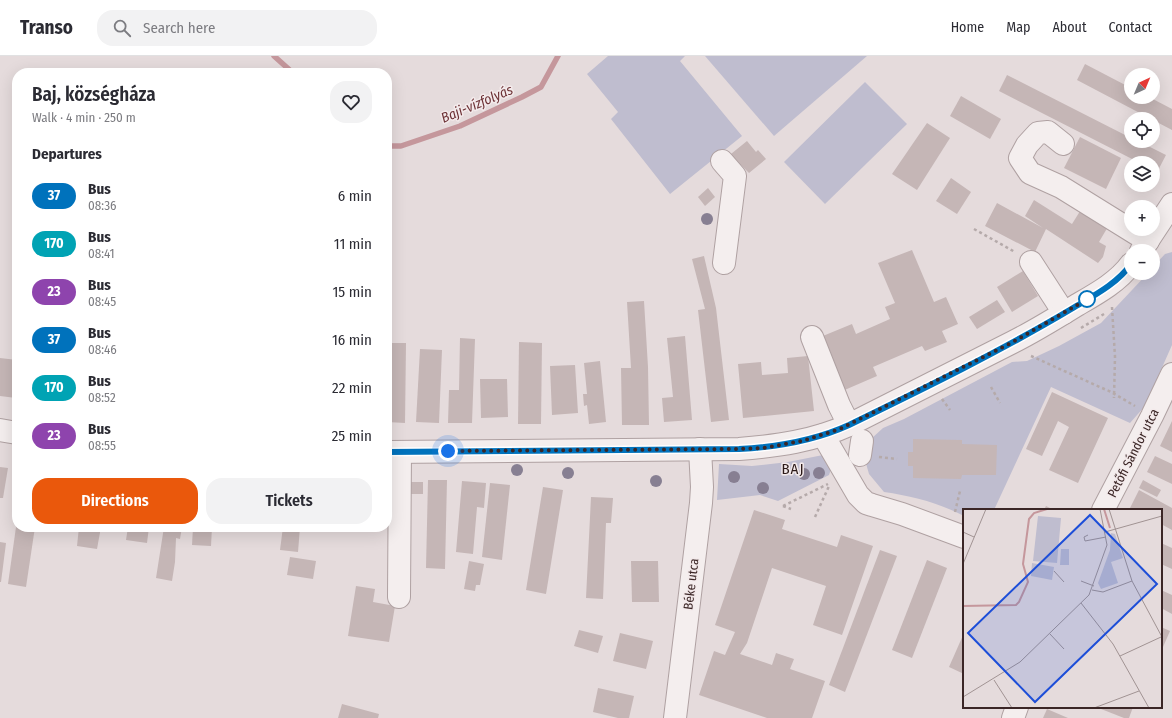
<!DOCTYPE html>
<meta charset="utf-8">
<style>
:root{--surface:#fff;--page:#f2f2f3;--text:#2b2b33;--muted:#7c7c81;--line:#e1e1e2;--accent:#ea580c}
body{margin:0;font-family:"Fira Sans Condensed",sans-serif;background:var(--page);color:var(--text);height:100vh;display:flex;flex-direction:column;font-size:15px;white-space:nowrap}
*{box-sizing:border-box;margin:0}
p{font-size:13px;color:var(--muted)}
.icon{flex:none;width:22px;height:22px;fill:none;stroke:currentColor;stroke-width:2;stroke-linecap:round;stroke-linejoin:round}
.map{position:relative;flex:1;overflow:hidden}
.sheet{position:absolute;left:12px;top:12px;width:380px;height:464px;display:flex;flex-direction:column;background:var(--surface);border-radius:16px;box-shadow:0 4px 16px #0002}
.sheet>*{flex:none}
.badge{padding:0 8px;border-radius:13px;font-size:14px;line-height:26px}
.needle{width:26px;rotate:44deg}
.fabs{position:absolute;left:1124px;top:12px;display:grid;gap:8px}
.fabs a{display:grid;place-items:center;width:36px;height:36px;border-radius:50%;background:var(--surface);box-shadow:0 4px 16px #0002;font-size:20px}
.you{position:absolute;width:20px;height:20px;margin:-10px;border:3px solid #fff;border-radius:50%;background:#1a73e8;box-shadow:0 0 0 6px #1a73e833}
.map>.badge{position:absolute;translate:-50% -50%;box-shadow:0 0 0 2px #fff}
h2{padding:0 20px;font-size:15px;line-height:36px}
.round{display:grid;place-items:center;flex:none;width:42px;height:42px;border-radius:16px;background:var(--page)}
.headline{display:flex;align-items:center;justify-content:space-between;height:68px;padding:0 20px}
h1{font-size:19px;font-weight:600;line-height:30px}
.primary-button{display:flex;gap:8px;margin-top:auto;padding:8px 20px}
.primary-button a{flex:1;height:46px;border-radius:16px;background:var(--accent);color:#fff;font-size:16px;font-weight:600;line-height:46px;text-align:center}
.primary-button a+a{background:var(--page);color:var(--text)}
ul{padding:0;list-style:none}
li{display:flex;align-items:center;gap:12px;height:48px;padding:0 20px}
li div{flex:1}
li b{display:block;font-size:15px}
li em{font-style:normal}
li .badge{min-width:44px;font-weight:700;text-align:center}
header{display:flex;align-items:center;gap:24px;box-sizing:border-box;height:56px;padding:0 20px;background:var(--surface);border-bottom:1px solid var(--line)}
header strong{font-size:19px}
nav{display:flex;gap:22px;margin-inline-start:auto;font-size:14px}
.search{width:280px;height:36px;background:var(--page);display:flex;align-items:center;gap:10px;box-sizing:border-box;padding:0 14px;border-radius:16px;color:var(--muted);font-size:15px}
.map>svg:first-child{display:block}
.green{fill:#bfbdcf}
.lines{fill:none;stroke-linecap:round;stroke-linejoin:round}
.stream{stroke:#c5979c;stroke-width:5.5}
.building{fill:#c5b6b6}
.minor-casing{stroke:#afa1a2;stroke-width:24}
.path{stroke:#b5aaaa;stroke-width:2.5;stroke-dasharray:3 3;stroke-linecap:butt}
.minor{stroke:#f4eeee;stroke-width:22}
.tree{fill:#877f92}
.line-casing{stroke:#fff;stroke-width:9}
.line{stroke:#0072bc;stroke-width:6}
.walk{stroke:#3b2626;stroke-width:4;stroke-dasharray:0 7.2}
.stop-dot{fill:#fff;stroke:#0072bc;stroke-width:2}
.labels{text-anchor:middle;dominant-baseline:central;stroke-width:3;stroke-linejoin:round;paint-order:stroke}
.street-label{font-size:13px;fill:#3b2626;stroke:#f3eaeb}
.water-label{font-size:14px;font-style:italic;fill:#6d3236;stroke:#f3eaeb}
.quarter-label{font-size:15px;letter-spacing:1px;fill:#2b1918;stroke:#f3eaeb}
.inset-river{fill:none;stroke:#c5979c;stroke-width:2}
.inset-road{fill:none;stroke:#a19393;stroke-width:1}
.view{fill:#1d4ed8;fill-opacity:0.15;stroke:#1d4ed8;stroke-width:2}
.inset-edge{fill:none;stroke:#3b2626;stroke-width:2}
</style>
<header>
<strong>Transo</strong>
<div class="search"><svg class="icon" aria-label="search" viewBox="0 0 24 24"><circle cx="10" cy="10" r="6"/><path d="M15 15l6 6"/></svg>Search here</div>
<nav><a>Home</a><a>Map</a><a>About</a><a>Contact</a></nav>
</header>
<div class="map">
<svg width="1172" height="662" viewBox="0 0 1172 662">
<rect width="100%" height="100%" fill="#e5dbdc"/>
<g class="green">
<polygon points="608,0 685,0 680,5 742,80 670,138 611,63 618,56 587,18"/>
<polygon points="705,0 867,0 774,80"/>
<polygon points="865,26 907,68 825,148 784,106"/>
<path d="M1172,196V289L1145,350L1130,367L1051,331L994,454H964V460C939,447 912,440 884,436L869,418L865,404L871,383L883,372L904,363L1012,306L1027,305L1059,290L1101,267L1148,217H1153V211L1165,198Z"/>
<polygon points="823,399 833,407 829,419 778,445 760,439 717,444 719,408 752,410 788,406"/>
</g>
<g class="lines">
<g class="stream">
<polyline points="274,0 293,17"/>
<polyline points="387,90 401,90 460,70 522,41 541,31 558,0"/>
</g>
</g>
<g class="building">
<polygon points="1085,8 1131,32 1131,41 1149,41 1172,53 1172,74 1077,24"/>
<polygon points="1007,19 1131,82 1131,85 1138,85 1166,99 1153,124 1153,107 1135,107 1136,105 999,35"/>
<polygon points="961,40 1001,63 990,83 950,60"/>
<polygon points="927,67 950,82 917,134 892,118"/>
<polygon points="1080,81 1121,102 1106,133 1064,112"/>
<polygon points="747,85 756,96 758,94 766,103 749,117 741,109 736,113 726,102"/>
<polygon points="951,122 971,136 957,158 936,145"/>
<polygon points="708,132 715,141 705,150 698,141"/>
<polygon points="1034,144 1072,168 1082,152 1109,169 1099,186 1106,190 1103,201 1098,207 1046,173 1035,196 985,170 997,147 1043,172 1025,160"/>
<polygon points="912,194 934,246 946,241 958,268 942,275 947,286 925,295 922,290 873,311 877,320 840,336 818,282 852,268 856,278 890,263 885,251 895,247 878,207"/>
<polygon points="704,200 716,252 729,364 711,366 698,254 705,253 692,203"/>
<polygon points="1023,215 1038,240 1012,256 997,231"/>
<polygon points="997,244 1005,256 977,273 969,261"/>
<polygon points="644,245 648,311 649,369 622,369 621,312 631,312 627,246"/>
<polygon points="685,280 692,364 664,366 662,342 673,341 667,282"/>
<polygon points="460,282 475,283 472,367 448,367 449,334 459,334"/>
<polygon points="519,286 542,287 541,368 518,368"/>
<polygon points="387,287 406,287 405,367 387,366"/>
<polygon points="420,293 442,294 439,367 416,366"/>
<polygon points="808,300 814,355 743,362 738,308 761,306 762,319 788,317 787,302"/>
<polygon points="0,302 17,304 17,330 16,342 0,340"/>
<polygon points="600,305 606,366 589,368 587,349 584,350 583,338 587,338 584,307"/>
<polygon points="575,309 578,357 552,359 550,310"/>
<polygon points="480,323 507,323 508,361 481,362"/>
<polygon points="1052,336 1108,362 1078,427 1049,414 1069,371 1058,365 1042,400 1026,393"/>
<polygon points="1172,365 1172,396 1160,390"/>
<polygon points="913,383 962,384 962,388 997,389 996,419 962,419 961,423 913,422 913,410 908,410 908,396 913,396"/>
<polygon points="1155,400 1172,408 1172,428 1147,416"/>
<polygon points="0,411 8,412 3,442 0,442"/>
<polygon points="428,424 447,424 445,513 426,512"/>
<polygon points="1143,424 1161,434 1157,441 1139,432"/>
<polygon points="462,425 486,427 484,452 477,451 473,498 456,496"/>
<rect x="407" y="426" width="16" height="12"/>
<polygon points="490,427 510,429 502,504 482,501"/>
<polygon points="543,431 563,434 546,538 526,534"/>
<polygon points="1139,434 1172,452 1172,474 1161,468 1161,454 1129,454"/>
<polygon points="591,441 613,442 611,467 606,467 603,543 586,542"/>
<polygon points="1046,450 1054,454 1044,454"/>
<polygon points="754,454 785,464 782,473 837,491 841,479 873,490 842,579 813,569 826,530 772,512 747,587 740,598 772,609 776,597 794,603 790,613 825,625 812,662 767,662 699,639 714,595 725,599 735,576 715,569"/>
<polygon points="16,471 35,471 26,531 8,528"/>
<polygon points="79,471 101,471 97,493 77,490"/>
<polygon points="128,471 149,471 147,487 126,484"/>
<polygon points="164,471 182,471 180,483 176,482 175,506 172,525 156,522"/>
<polygon points="193,471 212,471 211,490 192,489"/>
<polygon points="283,471 300,471 298,496 280,494"/>
<polygon points="0,486 6,487 1,526 0,526"/>
<polygon points="1161,487 1172,492 1172,513 1161,508"/>
<polygon points="880,494 897,500 845,636 829,629"/>
<polygon points="290,501 316,505 313,523 287,519"/>
<polygon points="927,504 947,512 912,602 892,594"/>
<polygon points="469,505 484,508 480,529 476,529 475,535 464,533"/>
<polygon points="631,505 658,505 659,546 632,546"/>
<polygon points="356,530 375,533 373,546 395,550 389,586 348,580"/>
<polygon points="1161,534 1172,539 1172,558 1161,552"/>
<polygon points="1161,571 1170,575 1163,591 1161,590"/>
<polygon points="579,574 603,580 598,597 574,590"/>
<polygon points="620,577 653,585 646,613 613,605"/>
<polygon points="964,577 964,618 949,611"/>
<polygon points="598,632 634,640 629,662 618,662 593,656"/>
<polygon points="342,648 379,658 378,662 338,662"/>
<polygon points="1096,651 1133,651 1129,662 1124,662"/>
<polygon points="1047,653 1068,662 1043,662"/>
</g>
<g class="lines">
<defs>
<g id="minor">
<polyline points="1063,88 1048,76 1038,77 1027,89 1020,102 1030,117 1061,131 1148,185"/>
<polyline points="722,105 735,120 724,207"/>
<polyline points="1141,195 1172,148"/>
<polyline points="1031,206 1064,257"/>
<polyline points="812,281 839,349 849,369"/>
<polyline points="0,374 17,377"/>
<polyline points="823,379 858,439 866,447 872,449 902,458 964,481"/>
<path d="M387,396L739,393C777,390 814,385 849,369L1013,286C1035,275 1056,262 1077,249C1096,238 1118,226 1131,208"/>
<polyline points="860,399 862,385"/>
<polyline points="1103,454 1152,360 1172,318"/>
<polyline points="399,541 400,396"/>
<polyline points="675,662 701,447 702,431 700,393"/>
<polyline points="1013,662 1017,651"/>
</g>
</defs>
<use href="#minor" class="minor-casing"/>
<g class="path">
<polyline points="974,173 1015,196"/>
<polyline points="1112,251 1115,301 1114,342"/>
<polyline points="1081,272 1104,258"/>
<polyline points="1031,300 1111,336 1135,350"/>
<polyline points="991,331 1000,347"/>
<polyline points="942,343 950,354"/>
<polyline points="879,401 897,403"/>
<polyline points="783,450 828,428"/>
<polyline points="783,450 791,453"/>
<polyline points="955,456 960,435"/>
<polyline points="815,461 829,430"/>
</g>
<use href="#minor" class="minor"/>
</g>
<g class="tree">
<circle cx="707" cy="163" r="6"/>
<circle cx="517" cy="414" r="6"/>
<circle cx="568" cy="417" r="6"/>
<circle cx="819" cy="417" r="6"/>
<circle cx="804" cy="418" r="6"/>
<circle cx="734" cy="421" r="6"/>
<circle cx="656" cy="425" r="6"/>
<circle cx="763" cy="432" r="6"/>
</g>
<g class="lines">
<defs>
<path id="line" d="M387,396L739,393C777,391 814,385 849,369C925,332 1001,295 1073,252C1093,240 1117,228 1131,208"/>
</defs>
<use href="#line" class="line-casing"/>
<use href="#line" class="line"/>
<polyline class="walk" points="448,395 739,393 763,392 802,385 840,373 1013,286 1091,241 1087,243"/>
</g>
<circle class="stop-dot" cx="1087" cy="243" r="8"/>
<g class="labels">
<g class="street-label">
<text transform="translate(1133 397) rotate(-63)">Petőfi Sándor utca</text>
<text transform="translate(691 528) rotate(-83)">Béke utca</text>
</g>
<g class="water-label">
<text transform="translate(477 48) rotate(-23)">Baji-vízfolyás</text>
</g>
<g class="quarter-label">
<text x="793" y="413">BAJ</text>
</g>
</g>
<g transform="translate(963 453)">
<rect width="199" height="199" fill="#e5dbdc"/>
<path d="M75,7L98,9L94,54L70,52ZM148,24L152,25L160,49L148,53L155,74L138,80L135,74L147,41ZM98,40H106V56H97ZM69,54L91,58L89,71L68,67Z" fill="#bfbdcf"/>
<path class="inset-river" d="M141,0L147,19M0,97L53,96L56,93L65,73L60,55L66,10L71,4L84,0"/>
<path class="inset-road" d="M146,0L169,72L199,128M0,23L11,28M142,23L199,7M125,26L121,28L122,32L143,28M0,55L23,0M91,62L101,73M118,72L131,77M129,81L140,83L169,72M118,94L150,135L186,199M87,125L101,140M157,147L198,128M31,171L49,199M0,188L57,153L126,86L144,36L137,0M131,199L176,182"/>
<path class="view" d="M127,6L194,75L72,193L5,124Z"/>
<rect width="199" height="199" class="inset-edge"/>
</g>
</svg>
<div class="fabs">
<a><svg class="needle" viewBox="-14 -14 28 28"><path d="M0-13l5 13h-10z" fill="#e53935"/><path d="M0 13l5-13h-10z" fill="#7c7c81"/></svg></a>
<a><svg class="icon" aria-label="locate" viewBox="0 0 24 24"><circle cx="12" cy="12" r="6"/><path d="M12 2v4M12 18v4M2 12h4M18 12h4"/></svg></a>
<a><svg class="icon" aria-label="layers" viewBox="0 0 24 24"><path d="M12 4l9 5-9 5-9-5zM3 14l9 5 9-5"/></svg></a>
<a>+</a>
<a>−</a>
</div>
<div class="you" style="left:448px;top:395px"></div>
<section class="sheet">
<div class="headline"><div><h1>Baj, községháza</h1><p>Walk · 4 min · 250 m</p></div><a class="round"><svg class="icon" aria-label="heart" viewBox="0 0 24 24"><path d="M12 20l-8-8c-3-5 5-10 8-4 3-6 11-1 8 4z"/></svg></a></div>
<h2>Departures</h2>
<ul>
<li><span class="badge" style="background:#0072bc;color:#fff">37</span><div><b>Bus</b><p>08:36</p></div><em>6 min</em></li>
<li><span class="badge" style="background:#00a3b4;color:#fff">170</span><div><b>Bus</b><p>08:41</p></div><em>11 min</em></li>
<li><span class="badge" style="background:#8e44ad;color:#fff">23</span><div><b>Bus</b><p>08:45</p></div><em>15 min</em></li>
<li><span class="badge" style="background:#0072bc;color:#fff">37</span><div><b>Bus</b><p>08:46</p></div><em>16 min</em></li>
<li><span class="badge" style="background:#00a3b4;color:#fff">170</span><div><b>Bus</b><p>08:52</p></div><em>22 min</em></li>
<li><span class="badge" style="background:#8e44ad;color:#fff">23</span><div><b>Bus</b><p>08:55</p></div><em>25 min</em></li>
</ul>
<div class="primary-button"><a>Directions</a><a>Tickets</a></div>
</section>
</div>
